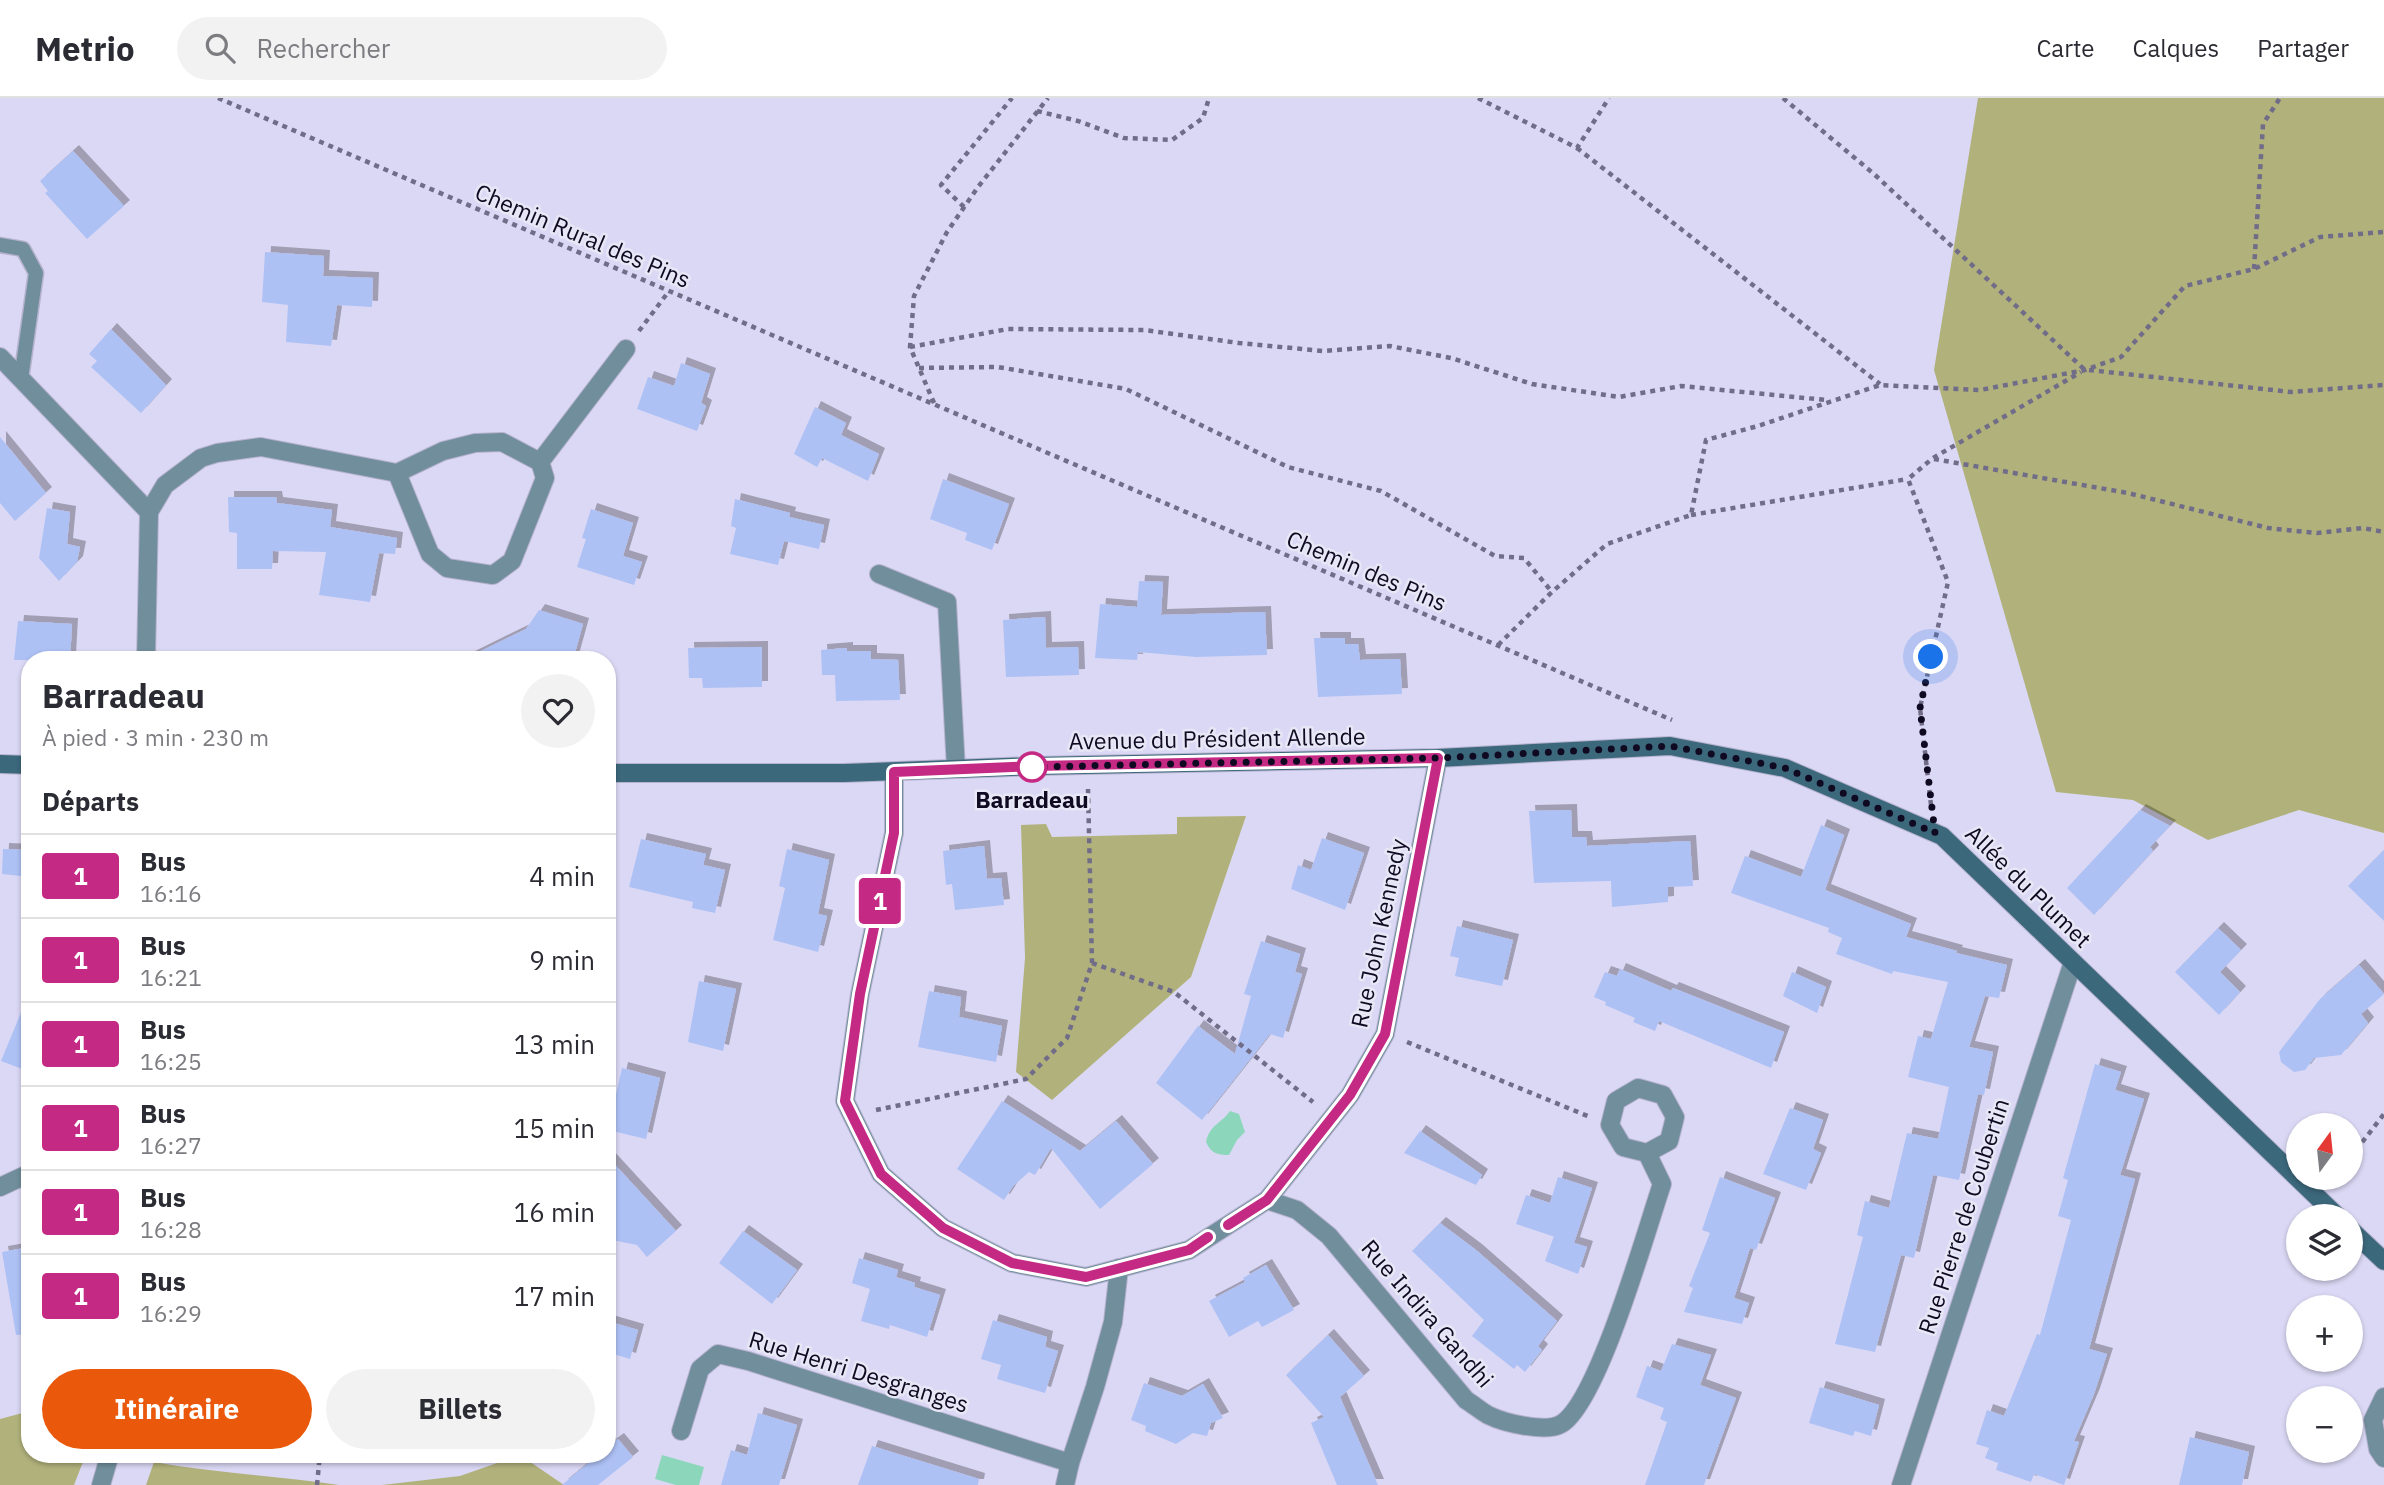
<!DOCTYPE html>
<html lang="fr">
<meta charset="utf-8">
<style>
:root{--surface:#fff;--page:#f2f2f3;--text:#2b2b33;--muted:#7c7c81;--line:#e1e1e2;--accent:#ea580c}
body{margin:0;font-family:"IBM Plex Sans",sans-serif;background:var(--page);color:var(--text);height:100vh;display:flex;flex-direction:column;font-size:26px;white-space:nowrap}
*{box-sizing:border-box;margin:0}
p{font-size:23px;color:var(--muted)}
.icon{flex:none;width:38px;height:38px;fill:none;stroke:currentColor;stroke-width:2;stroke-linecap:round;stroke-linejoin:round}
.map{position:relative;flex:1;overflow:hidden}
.sheet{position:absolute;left:21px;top:553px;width:595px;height:812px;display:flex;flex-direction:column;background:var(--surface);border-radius:28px;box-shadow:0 2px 5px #0004}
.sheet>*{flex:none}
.badge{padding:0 14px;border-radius:5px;font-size:24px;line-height:46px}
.needle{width:46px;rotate:15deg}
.controls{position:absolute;left:2286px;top:1015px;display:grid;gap:14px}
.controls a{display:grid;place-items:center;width:77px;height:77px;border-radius:50%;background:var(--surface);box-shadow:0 2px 5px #0004;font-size:35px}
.you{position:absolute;width:35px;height:35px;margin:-18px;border:5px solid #fff;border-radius:50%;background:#1a73e8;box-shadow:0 0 0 10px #1a73e833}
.map>.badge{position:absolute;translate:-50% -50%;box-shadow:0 0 0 4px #fff}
h2{padding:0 21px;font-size:26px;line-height:63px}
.round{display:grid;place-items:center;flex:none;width:74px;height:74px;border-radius:37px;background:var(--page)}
.headline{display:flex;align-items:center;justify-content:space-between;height:119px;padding:0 21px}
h1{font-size:33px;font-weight:700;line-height:52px}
.cta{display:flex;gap:14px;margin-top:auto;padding:14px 21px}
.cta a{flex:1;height:80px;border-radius:42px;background:var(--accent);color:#fff;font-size:28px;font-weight:700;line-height:80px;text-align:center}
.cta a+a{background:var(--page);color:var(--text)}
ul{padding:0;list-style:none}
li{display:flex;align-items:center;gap:21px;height:84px;padding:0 21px;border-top:2px solid var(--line)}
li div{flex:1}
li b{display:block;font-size:26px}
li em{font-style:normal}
li .badge{min-width:77px;font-weight:700;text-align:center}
header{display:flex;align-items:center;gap:42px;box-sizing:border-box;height:98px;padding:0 35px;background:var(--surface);border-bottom:2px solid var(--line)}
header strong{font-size:33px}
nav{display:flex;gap:38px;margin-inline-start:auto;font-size:24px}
.search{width:490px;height:63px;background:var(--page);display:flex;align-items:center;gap:18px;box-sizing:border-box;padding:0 24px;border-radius:38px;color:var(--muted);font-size:26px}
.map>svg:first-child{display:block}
.green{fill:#b1b27b}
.water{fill:#8cd7bc}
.building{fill:#aec1f5;filter:url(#shadow)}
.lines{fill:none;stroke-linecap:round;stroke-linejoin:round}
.lane-casing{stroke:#b6b3cf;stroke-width:17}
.street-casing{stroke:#b6b3cf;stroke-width:20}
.secondary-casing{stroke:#b6b3cf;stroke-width:20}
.path{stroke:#716d88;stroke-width:4.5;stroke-dasharray:5 5;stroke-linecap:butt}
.lane{stroke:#718e9c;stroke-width:14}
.street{stroke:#718e9c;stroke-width:18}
.secondary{stroke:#3c687c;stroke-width:18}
.line-casing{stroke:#fff;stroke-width:16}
.line{stroke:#c42a84;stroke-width:10}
.walk{stroke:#0f0a22;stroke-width:7;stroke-dasharray:0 12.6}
.stop-dot{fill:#fff;stroke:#c42a84;stroke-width:3.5}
.labels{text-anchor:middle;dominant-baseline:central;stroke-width:5;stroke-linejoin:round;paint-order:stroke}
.street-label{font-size:23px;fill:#0f0a22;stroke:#e8e7f6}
.stop-label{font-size:23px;font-weight:bold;fill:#0f0a22;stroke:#e8e7f6}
</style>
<header>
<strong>Metrio</strong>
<div class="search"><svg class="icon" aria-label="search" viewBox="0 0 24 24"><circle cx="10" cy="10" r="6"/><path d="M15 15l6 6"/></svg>Rechercher</div>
<nav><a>Carte</a><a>Calques</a><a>Partager</a></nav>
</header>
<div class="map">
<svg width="2384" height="1387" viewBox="0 0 2384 1387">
<defs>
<filter id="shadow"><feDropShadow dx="6" dy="-6" stdDeviation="0" flood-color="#0004"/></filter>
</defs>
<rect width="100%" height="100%" fill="#dbd8f5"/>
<g class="green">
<polygon points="1978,0 2384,0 2384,735 2299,712 2208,742 2133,702 2056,694 1934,272"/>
<polygon points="1246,718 1191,879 1052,1002 1016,974 1025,860 1021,727 1046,726 1052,739 1177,736 1177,719"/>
<polygon points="30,1313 30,1356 86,1356 74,1387 0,1387 0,1321"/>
<polygon points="520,1357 564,1387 382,1387 460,1378"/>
<path d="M154,1364C215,1375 277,1378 339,1387H146Z"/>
</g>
<g class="water">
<path d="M1230,1013L1239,1016L1245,1034L1237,1042L1229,1057C1217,1057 1211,1055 1206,1044C1210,1026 1221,1026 1230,1013Z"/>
<polygon points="662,1357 704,1369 699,1387 676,1387 655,1381"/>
</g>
<g class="building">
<polygon points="73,53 124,108 87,141 45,95 48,93 40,83"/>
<polygon points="265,154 324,158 323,178 373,180 372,209 337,207 331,248 286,244 288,207 262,204"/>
<polygon points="111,231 166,287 141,315 91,269 97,263 89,256"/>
<polygon points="681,265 710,276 701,305 706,308 697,333 637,311 648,279 674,288"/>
<polygon points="815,309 846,325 841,337 879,356 868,383 822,360 817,369 794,356"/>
<polygon points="0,339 46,395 15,423 0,405"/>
<polygon points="943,381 1009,406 992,452 965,442 967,435 930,421"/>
<polygon points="228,399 276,399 277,405 332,412 330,429 397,440 395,456 379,455 370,504 319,497 326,454 273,453 272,471 237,471 237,435 229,434"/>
<polygon points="735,401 790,415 789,419 824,427 819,451 784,443 778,467 730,456 736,430 731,428"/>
<polygon points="47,410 70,414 67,446 80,449 77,464 59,483 39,460"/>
<polygon points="591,411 633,425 623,458 642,464 634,487 577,469 586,441 582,440"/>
<polygon points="1139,483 1163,484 1161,517 1265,514 1267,557 1196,559 1138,554 1137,562 1095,560 1100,506 1137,509"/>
<polygon points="539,512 583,526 573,562 463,562 526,531"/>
<polygon points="1045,519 1046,550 1078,549 1079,577 1006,579 1003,522"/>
<polygon points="18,523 72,526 70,562 14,562"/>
<polygon points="1314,540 1345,540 1345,546 1358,546 1360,562 1400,561 1402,596 1318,599"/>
<polygon points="762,549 762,589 703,590 702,580 689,580 688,550"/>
<polygon points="847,550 847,553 871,553 871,561 898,562 900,602 836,603 835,577 822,577 821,552"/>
<polygon points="1571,712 1572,739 1586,739 1587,748 1690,743 1693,788 1668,789 1668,804 1612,809 1611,783 1534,785 1529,713"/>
<polygon points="2140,712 2170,728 2150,749 2153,753 2094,817 2067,790"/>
<polygon points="1821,727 1844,737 1825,792 1911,826 1906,839 1957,853 1956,855 2007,867 1999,900 1985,898 1969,949 1993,954 1984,997 1978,996 1959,1082 1933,1077 1914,1160 1901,1157 1875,1254 1835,1246 1863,1139 1857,1137 1865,1103 1889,1110 1907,1035 1938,1041 1949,989 1908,979 1918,938 1931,941 1948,884 1893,873 1892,876 1836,856 1842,840 1828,834 1829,830 1731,795 1745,758 1801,779"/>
<polygon points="1322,740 1364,755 1345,812 1291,791 1298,767 1311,772"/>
<polygon points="641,741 706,756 703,767 725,772 715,815 692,810 693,804 629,789"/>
<polygon points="984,748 987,781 1001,780 1004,807 955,812 952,786 946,787 943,753"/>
<polygon points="3,751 30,752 30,779 2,776"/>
<polygon points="787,751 829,762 818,816 827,818 818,854 773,842 785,790 779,788"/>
<polygon points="2384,752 2384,823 2348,788"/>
<polygon points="1457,828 1513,842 1502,888 1455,878 1459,860 1450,858"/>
<polygon points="2218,830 2241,852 2220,874 2240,894 2219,917 2175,874"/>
<polygon points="1261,843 1300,856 1295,874 1302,876 1283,940 1270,936 1202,1022 1156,985 1198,928 1235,956 1251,898 1244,896"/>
<polygon points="2359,867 2384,896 2361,916 2368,925 2341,957 2314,960 2305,972 2294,974 2281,964 2279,954 2320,901"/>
<polygon points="1620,871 1671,893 1673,890 1784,934 1771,970 1659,923 1655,933 1633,924 1635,920 1605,907 1606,904 1594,899 1605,874 1617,878"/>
<polygon points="1792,874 1826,889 1817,915 1783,898"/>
<polygon points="699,883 736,891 723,953 688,944"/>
<polygon points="929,893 961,899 959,919 1002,928 996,964 918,949"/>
<polygon points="29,895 30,895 30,974 1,963"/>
<polygon points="2095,966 2121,974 2115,992 2144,1001 2120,1077 2135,1081 2089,1251 2107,1256 2094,1296 2074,1343 2079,1344 2064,1387 2034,1376 2031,1384 1996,1372 1998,1365 1985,1360 1989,1350 1976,1346 1987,1312 2004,1318 2037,1236 2040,1237 2071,1122 2058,1118 2068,1082 2063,1080"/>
<polygon points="622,970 660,980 646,1041 608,1032"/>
<polygon points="1002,1003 1080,1053 1116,1023 1153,1066 1100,1111 1051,1050 1035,1077 1029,1074 1013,1088 1004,1102 957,1071"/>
<polygon points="1790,1010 1823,1022 1813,1051 1821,1055 1806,1092 1763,1076"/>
<polygon points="1420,1033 1482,1077 1476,1087 1404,1055"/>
<polygon points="607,1058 676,1133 647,1159 637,1147 607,1141"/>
<polygon points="1558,1079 1592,1090 1574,1145 1587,1149 1578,1176 1545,1163 1554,1138 1564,1142 1516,1126 1526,1097 1550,1105"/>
<polygon points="1720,1079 1775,1100 1756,1152 1750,1150 1734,1200 1749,1205 1742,1226 1684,1214 1693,1190 1689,1188 1710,1135 1702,1132"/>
<polygon points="1440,1125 1476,1152 1557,1223 1538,1248 1542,1252 1525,1274 1517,1267 1514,1271 1472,1238 1484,1222 1412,1153"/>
<polygon points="743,1133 797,1172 772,1206 719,1165"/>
<polygon points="30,1149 30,1236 16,1237 2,1154"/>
<polygon points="859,1160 898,1172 896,1179 915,1185 914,1189 940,1197 927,1239 890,1227 889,1231 861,1223 870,1191 852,1185"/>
<polygon points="1266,1167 1294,1212 1262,1229 1258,1223 1229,1239 1209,1203 1245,1184 1243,1180"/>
<polygon points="993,1222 1047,1239 1045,1249 1058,1253 1045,1295 997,1281 1001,1267 981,1261"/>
<polygon points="607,1223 638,1232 630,1261 607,1254"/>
<polygon points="1328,1237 1364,1278 1340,1299 1378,1387 1337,1387 1311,1325 1324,1319 1286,1277"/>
<polygon points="1672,1246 1711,1257 1700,1287 1736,1300 1704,1387 1645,1387 1667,1324 1660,1321 1664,1310 1636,1299 1647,1268 1661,1273"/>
<polygon points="1144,1285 1182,1298 1203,1286 1223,1320 1211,1325 1207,1338 1193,1335 1176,1346 1145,1333 1146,1328 1131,1322"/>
<polygon points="1820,1289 1879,1307 1871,1338 1855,1333 1853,1338 1809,1325"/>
<polygon points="758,1315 797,1327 779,1387 721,1387 731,1352 747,1357"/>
<polygon points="2190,1339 2249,1354 2242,1387 2179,1387"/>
<polygon points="618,1341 633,1359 598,1387 562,1387 599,1356 607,1356 607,1349"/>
<polygon points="872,1348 979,1381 978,1387 858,1387"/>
</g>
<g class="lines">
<defs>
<polyline id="lane" points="0,147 23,151 36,175 21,281"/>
<g id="street">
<polyline points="0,259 149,414"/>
<polyline points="540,364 626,251"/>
<polyline points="879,476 947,504 956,671"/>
<polyline points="146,562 149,414 165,387 201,360 217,355 261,349 397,375 443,353 475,345 502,344 540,364 545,380 512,463 493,477 447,470 430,456 397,375"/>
<polyline points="894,674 894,735 860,896 845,1003 881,1076 943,1130 1012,1165 1086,1179 1189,1152 1267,1102 1350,997 1385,936 1438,660"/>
<polyline points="0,1089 30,1075"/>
<path d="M1267,1102L1297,1112L1329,1138L1466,1302C1474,1307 1481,1313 1488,1317C1504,1325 1546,1335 1561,1326C1598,1305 1646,1133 1662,1086L1647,1055L1623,1049L1610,1027L1616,1003L1638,990L1663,997L1675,1019L1669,1043L1647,1055"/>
<polyline points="2384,1299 2373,1322 2378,1351 2384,1360"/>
<polyline points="681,1333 700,1271 718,1256 748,1263 1070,1365"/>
<polyline points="101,1387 110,1356"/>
<polyline points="1065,1387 1070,1365 1095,1289 1113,1224 1119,1170"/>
<polyline points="1901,1387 2073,864"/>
</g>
<g id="secondary">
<polyline points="0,666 30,667"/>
<polyline points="607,675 844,675 1035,668 1438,660 1670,648 1785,670 1942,738 2337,1118"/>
<polyline points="2350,1131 2384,1163"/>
</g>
</defs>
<use href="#lane" class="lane-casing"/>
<use href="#street" class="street-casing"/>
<use href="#secondary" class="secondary-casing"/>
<g class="path">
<polyline points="218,0 1672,622"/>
<polyline points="1478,0 1577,50 1609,0"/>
<polyline points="1783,0 1874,76 2085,272"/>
<polyline points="1037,13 1078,23 1124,40 1172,42 1203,20 1209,0"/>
<polyline points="1577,50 1880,286"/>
<polyline points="964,109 941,87 1012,0"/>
<polyline points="2254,171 2263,26 2280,0"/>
<polyline points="639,233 669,193"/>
<polyline points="910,249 1008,231 1144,232 1239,245 1323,253 1390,248 1451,260 1532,286 1619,299 1681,288 1826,302"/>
<polyline points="919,270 998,269 1126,291 1288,369 1381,393 1495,458 1524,460 1552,494"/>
<polyline points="2089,272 2291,294 2384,287"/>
<polyline points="934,305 910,249 914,198 947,134 978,89 1048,0"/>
<polyline points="1934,361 2128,395 2268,430 2317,435 2363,430 2384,434"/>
<polyline points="1691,417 1908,381"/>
<polyline points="1498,547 1552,494 1607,446 1691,417 1706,342 1758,328 1880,287 1980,292 2085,272 2121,259 2185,188 2254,171 2320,139 2384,134"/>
<polyline points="1931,707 1920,610 1948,484 1908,381 1933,360 2081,274"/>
<polyline points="1092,865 1174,894 1313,1004"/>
<polyline points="1407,944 1590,1019"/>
<polyline points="876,1012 1026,981 1067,940 1092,865 1088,691"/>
<polyline points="2350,1060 2384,1016"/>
<polyline points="317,1387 320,1356"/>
</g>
<use href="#lane" class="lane"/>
<use href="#street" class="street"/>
<use href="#secondary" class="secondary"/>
</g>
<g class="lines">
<defs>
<polyline id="line" points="1208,1139 1189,1152 1086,1179 1012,1165 943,1130 881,1076 845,1003 860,896 894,735 894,674 1035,668 1438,660 1385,936 1350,997 1267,1102 1228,1127"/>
</defs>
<use href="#line" class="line-casing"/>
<use href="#line" class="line"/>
<polyline class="walk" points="1032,669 1438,660 1670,648 1785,670 1935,735 1920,610 1931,559"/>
</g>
<circle class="stop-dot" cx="1032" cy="669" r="14"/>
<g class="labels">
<g class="street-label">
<text transform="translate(583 137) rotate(23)">Chemin Rural des Pins</text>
<text transform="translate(1367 472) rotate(23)">Chemin des Pins</text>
<text transform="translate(1217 640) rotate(-1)">Avenue du Président Allende</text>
<text transform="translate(2029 788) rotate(44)">Allée du Plumet</text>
<text transform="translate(1378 835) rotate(-78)">Rue John Kennedy</text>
<text transform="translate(1963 1118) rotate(-72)">Rue Pierre de Coubertin</text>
<text transform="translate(1428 1215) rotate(49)">Rue Indira Gandhi</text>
<text transform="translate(859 1273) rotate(17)">Rue Henri Desgranges</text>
</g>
<g class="stop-label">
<text x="1032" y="701">Barradeau</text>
</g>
</g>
</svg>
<div class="controls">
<a><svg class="needle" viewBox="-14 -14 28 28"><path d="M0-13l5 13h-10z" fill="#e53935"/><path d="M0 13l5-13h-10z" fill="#7c7c81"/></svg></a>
<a><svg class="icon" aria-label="layers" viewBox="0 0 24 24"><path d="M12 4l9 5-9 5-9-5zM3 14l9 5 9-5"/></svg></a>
<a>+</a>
<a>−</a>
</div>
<div class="you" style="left:1931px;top:559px"></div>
<b class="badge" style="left:880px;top:803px;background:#c42a84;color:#fff">1</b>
<section class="sheet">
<div class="headline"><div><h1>Barradeau</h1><p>À pied · 3 min · 230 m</p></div><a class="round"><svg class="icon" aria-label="heart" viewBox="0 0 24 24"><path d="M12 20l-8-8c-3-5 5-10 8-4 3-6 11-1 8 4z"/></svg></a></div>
<h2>Départs</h2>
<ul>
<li><span class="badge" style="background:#c42a84;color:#fff">1</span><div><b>Bus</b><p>16:16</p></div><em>4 min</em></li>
<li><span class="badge" style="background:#c42a84;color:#fff">1</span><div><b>Bus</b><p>16:21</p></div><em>9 min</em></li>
<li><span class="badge" style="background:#c42a84;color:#fff">1</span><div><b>Bus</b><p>16:25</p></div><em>13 min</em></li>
<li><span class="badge" style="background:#c42a84;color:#fff">1</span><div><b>Bus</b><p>16:27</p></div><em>15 min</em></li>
<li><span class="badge" style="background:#c42a84;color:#fff">1</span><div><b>Bus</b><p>16:28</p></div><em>16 min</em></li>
<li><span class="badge" style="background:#c42a84;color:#fff">1</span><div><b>Bus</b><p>16:29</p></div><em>17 min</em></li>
</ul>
<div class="cta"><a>Itinéraire</a><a>Billets</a></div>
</section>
</div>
